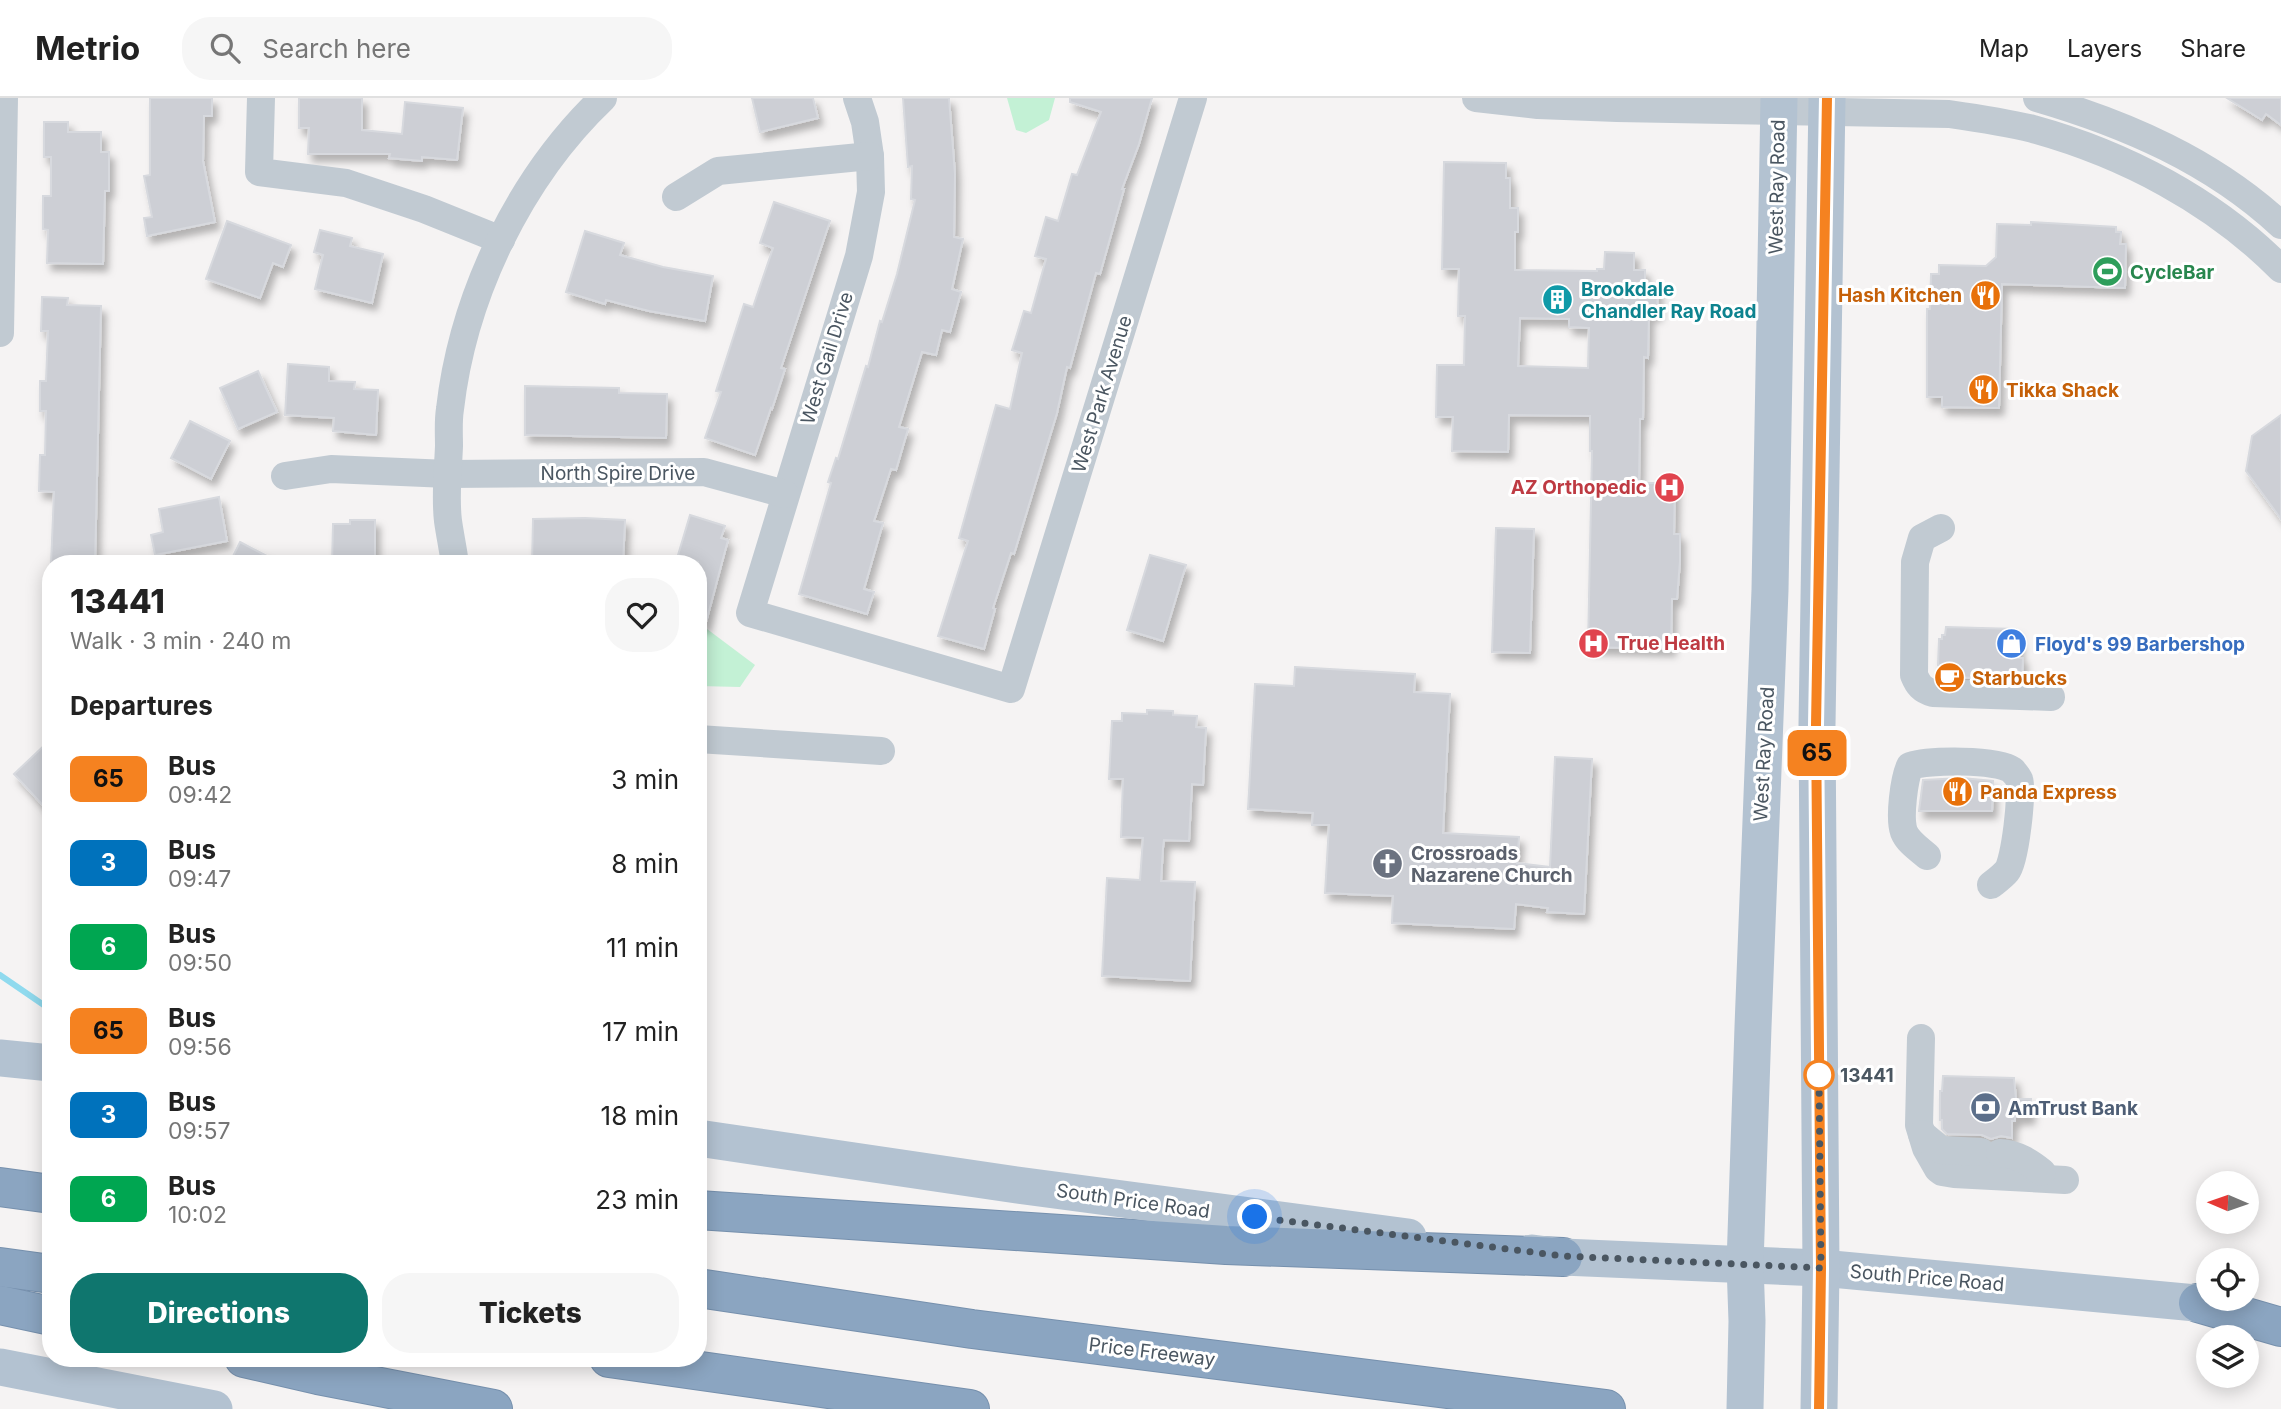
<!DOCTYPE html>
<meta charset="utf-8">
<style>
:root{--surface:#fff;--page:#f6f6f6;--text:#222;--muted:#767676;--line:#e0e0e0;--accent:#0f766e}
body{margin:0;font-family:Inter,sans-serif;background:var(--page);color:var(--text);height:100vh;display:flex;flex-direction:column;font-size:26px;white-space:nowrap}
*{box-sizing:border-box;margin:0}
p{font-size:23px;color:var(--muted)}
.icon{flex:none;width:38px;height:38px;fill:none;stroke:currentColor;stroke-width:2;stroke-linecap:round;stroke-linejoin:round}
.map{position:relative;flex:1;overflow:hidden}
.sheet{position:absolute;left:42px;top:457px;width:665px;height:812px;display:flex;flex-direction:column;background:var(--surface);border-radius:28px;box-shadow:0 4px 18px #0003}
.sheet>*{flex:none}
.badge{padding:0 14px;border-radius:10px;font-size:24px;line-height:46px}
.needle{width:46px;rotate:272deg}
.fabs{position:absolute;left:2196px;top:1073px;display:grid;gap:14px}
.fabs a{display:grid;place-items:center;width:63px;height:63px;border-radius:50%;background:var(--surface);box-shadow:0 4px 18px #0003;font-size:35px}
.you{position:absolute;width:35px;height:35px;margin:-18px;border:5px solid #fff;border-radius:50%;background:#1a73e8;box-shadow:0 0 0 10px #1a73e833}
.map>.badge{position:absolute;translate:-50% -50%;box-shadow:0 0 0 4px #fff}
h2{padding:0 28px;font-size:26px;line-height:63px}
.round{display:grid;place-items:center;flex:none;width:74px;height:74px;border-radius:28px;background:var(--page)}
.head{display:flex;align-items:center;justify-content:space-between;height:119px;padding:0 28px}
h1{font-size:33px;font-weight:800;line-height:52px}
.primary-button{display:flex;gap:14px;margin-top:auto;padding:14px 28px}
.primary-button a{flex:1;height:80px;border-radius:28px;background:var(--accent);color:#fff;font-size:28px;font-weight:800;line-height:80px;text-align:center}
.primary-button a+a{background:var(--page);color:var(--text)}
ul{padding:0;list-style:none}
li{display:flex;align-items:center;gap:21px;height:84px;padding:0 28px}
li div{flex:1}
li b{display:block;font-size:26px}
li em{font-style:normal}
li .badge{min-width:77px;font-weight:700;text-align:center}
header{display:flex;align-items:center;gap:42px;box-sizing:border-box;height:98px;padding:0 35px;background:var(--surface);border-bottom:2px solid var(--line)}
header strong{font-size:33px}
nav{display:flex;gap:38px;margin-inline-start:auto;font-size:24px}
.search{width:490px;height:63px;background:var(--page);display:flex;align-items:center;gap:18px;box-sizing:border-box;padding:0 24px;border-radius:28px;color:var(--muted);font-size:26px}
.map>svg:first-child{display:block}
.green{fill:#c3f1d5}
.lines{fill:none;stroke-linecap:round;stroke-linejoin:round}
.stream{stroke:#90daee;stroke-width:6}
.building{fill:#cdcfd5;stroke:#d7d9de;stroke-width:2;fill-rule:evenodd;filter:url(#shadow)}
.highway-casing{stroke:#7690ad;stroke-width:40}
.minor{stroke:#c1cad2;stroke-width:28}
.major{stroke:#b3c2d1;stroke-width:37}
.highway{stroke:#8ba5c1;stroke-width:38}
.line-casing{stroke:#fff;stroke-width:16}
.line{stroke:#f58220;stroke-width:10}
.walk{stroke:#4a5661;stroke-width:7;stroke-dasharray:0 12.6}
.stop-dot{fill:#fff;stroke:#f58220;stroke-width:3.5}
.labels{text-anchor:middle;dominant-baseline:central;stroke-width:6;stroke-linejoin:round;paint-order:stroke}
.street-label{font-size:19px;fill:#4a5661;stroke:#fff}
.leisure-label{font-size:19px;font-weight:bold;fill:#27864d;stroke:#fff;text-anchor:start}
.culture-label{font-size:19px;font-weight:bold;fill:#0d838f;stroke:#fff;text-anchor:start}
.food-label{font-size:19px;font-weight:bold;fill:#c56008;stroke:#fff;text-anchor:start}
.health-label{font-size:19px;font-weight:bold;fill:#be3a42;stroke:#fff;text-anchor:end}
.shop-label{font-size:19px;font-weight:bold;fill:#366cbe;stroke:#fff;text-anchor:start}
.worship-label{font-size:19px;font-weight:bold;fill:#5b616d;stroke:#fff;text-anchor:start}
.stop-label{font-size:19px;font-weight:bold;fill:#4a5661;stroke:#fff;text-anchor:start}
.service-label{font-size:19px;font-weight:bold;fill:#4e5e75;stroke:#fff;text-anchor:start}
</style>
<header>
<strong>Metrio</strong>
<div class="search"><svg class="icon" aria-label="search" viewBox="0 0 24 24"><circle cx="10" cy="10" r="6"/><path d="M15 15l6 6"/></svg>Search here</div>
<nav><a>Map</a><a>Layers</a><a>Share</a></nav>
</header>
<div class="map">
<svg width="2281" height="1311" viewBox="0 0 2281 1311">
<defs>
<filter id="shadow"><feDropShadow dx="4.5" dy="7" stdDeviation="3.5" flood-color="#0004"/></filter>
</defs>
<rect width="100%" height="100%" fill="#f5f3f3"/>
<g class="green">
<polygon points="1007,0 1055,0 1049,22 1026,35 1016,32"/>
<polygon points="698,528 703,528 755,567 740,589 698,588"/>
</g>
<g class="lines">
<polyline class="stream" points="0,877 51,912"/>
</g>
<g class="building">
<polygon points="150,0 212,0 212,18 204,18 203,63 215,124 147,138 144,120 152,119 144,78 150,77"/>
<polygon points="299,0 362,0 362,32 402,36 405,4 463,10 457,62 422,59 422,63 389,60 390,56 308,56 309,30 299,30"/>
<polygon points="752,0 813,0 818,20 760,34"/>
<polygon points="903,0 949,0 955,76 954,139 963,141 952,191 961,194 950,234 942,232 936,257 922,254 899,329 908,331 896,372 891,371 874,423 883,425 864,491 874,494 867,516 799,496 831,385 828,384 836,360 838,361 866,268 868,269 880,223 882,224 897,176 915,102 911,101 912,68 908,69"/>
<polygon points="1070,0 1152,0 1139,46 1122,91 1124,91 1100,176 1096,175 1070,270 1067,269 1057,315 1014,456 1011,455 993,510 995,511 984,551 938,538 968,443 959,440 996,307 1010,311 1022,255 1012,252 1024,213 1031,215 1046,161 1035,158 1046,119 1058,123 1072,76 1077,77 1101,14 1070,4"/>
<polygon points="2227,0 2281,0 2281,27 2266,16 2262,22"/>
<polygon points="44,24 68,24 68,34 101,34 101,54 109,54 109,93 105,93 103,166 47,165 48,132 43,131 43,98 51,98 51,59 44,59"/>
<path d="M1444,64L1506,65V80H1510V110H1518V134H1515V172L1597,173V171H1604L1605,154L1634,155V172H1645V188H1658L1657,216H1649L1648,260L1644,259L1643,321H1640L1639,385H1675L1674,436H1680V463L1677,501H1672L1671,551L1588,549L1592,353H1590V318L1509,317L1508,354L1452,353L1453,319H1436L1437,267H1464L1465,218H1458L1459,171H1442ZM1520,220L1569,221V229L1589,230L1588,270L1518,268Z"/>
<polygon points="774,104 830,123 781,270 785,271 772,311 771,310 755,357 705,340 721,294 716,293 744,206 753,209 773,150 760,145"/>
<polygon points="227,123 291,147 283,169 273,165 260,200 206,181"/>
<polygon points="2031,124 2116,129 2116,134 2121,134 2120,146 2126,146 2125,190 2002,186 1999,310 1942,309 1942,299 1927,299 1927,211 1930,211 1931,176 1939,176 1939,167 1986,168 1996,159 1997,126 2031,127"/>
<polygon points="320,132 352,140 350,148 383,156 372,205 315,191 323,157 314,154"/>
<polygon points="585,133 624,145 620,157 663,169 713,178 705,223 649,213 606,202 605,206 566,194"/>
<polygon points="42,199 68,200 67,207 101,208 95,466 51,466 54,394 39,393 40,357 45,357 46,313 40,313 40,283 46,283 48,233 41,233"/>
<polygon points="288,266 329,269 329,283 355,284 354,291 378,292 376,337 333,333 334,320 285,317"/>
<polygon points="258,273 277,314 238,331 220,290"/>
<polygon points="525,288 619,290 619,295 667,296 666,340 525,337"/>
<polygon points="2281,317 2281,421 2246,373 2252,338"/>
<polygon points="190,323 230,343 211,381 171,360"/>
<polygon points="219,399 227,443 155,457 151,437 163,434 159,411"/>
<polygon points="690,417 725,428 721,440 728,442 705,528 698,527 698,464 678,457"/>
<polygon points="585,420 625,422 623,466 532,466 533,421"/>
<polygon points="350,422 375,422 375,466 332,466 333,426 350,426"/>
<polygon points="1496,430 1534,431 1530,555 1492,554"/>
<polygon points="240,444 282,466 229,466"/>
<polygon points="1150,457 1186,467 1163,543 1127,532"/>
<polygon points="1946,529 2016,531 2015,540 2019,541 2019,560 2023,560 2022,581 1940,579 1940,567 1938,567 1939,541 1942,541 1942,537 1945,537"/>
<polygon points="1295,569 1415,576 1414,594 1450,596 1443,735 1519,739 1517,765 1550,769 1555,659 1592,661 1584,816 1547,814 1548,810 1516,806 1514,831 1392,825 1393,798 1325,795 1329,727 1312,727 1313,715 1248,711 1255,586 1294,588"/>
<polygon points="1147,612 1173,613 1173,617 1197,618 1196,629 1206,630 1203,687 1192,686 1189,743 1164,742 1163,750 1161,783 1195,784 1190,883 1102,878 1107,780 1140,782 1143,740 1121,739 1123,681 1109,681 1112,623 1122,623 1122,615 1147,616"/>
<polygon points="51,641 51,716 14,676"/>
<polygon points="1962,680 1993,683 1992,713 1919,713 1923,682"/>
<polygon points="1943,978 2014,980 2016,1001 2031,1001 2030,1019 2015,1019 2015,1023 2012,1023 2012,1040 2001,1038 1991,1041 1982,1037 1947,1036 1942,1031 1942,1022 1940,1022 1940,993 1942,993"/>
</g>
<g class="lines">
<defs>
<g id="highway">
<polyline points="0,1089 51,1096"/>
<polyline points="698,1112 1226,1147 1563,1159"/>
<polyline points="0,1169 51,1176"/>
<polyline points="698,1190 972,1231 1606,1311"/>
<polyline points="2198,1205 2281,1229"/>
<polyline points="0,1207 51,1218"/>
<polyline points="244,1260 318,1277 493,1311"/>
<polyline points="609,1260 970,1311"/>
</g>
</defs>
<use href="#highway" class="highway-casing"/>
<g class="minor">
<polyline points="261,0 259,74 346,85 424,111 501,142"/>
<polyline points="857,0 865,24 870,58 871,94 859,158 750,515 1011,591 1193,0"/>
<path d="M1476,0L1538,7L1617,10L1949,16C1977,20 2005,24 2033,31C2124,56 2214,103 2281,171"/>
<path d="M2037,0C2126,26 2212,63 2281,127"/>
<polyline points="676,99 718,73 870,58"/>
<polyline points="0,235 4,0"/>
<polyline points="285,378 331,371 448,376 704,374 785,396"/>
<path d="M1941,430L1922,440L1915,464L1914,577C1918,587 1922,592 1933,595L2051,599"/>
<path d="M455,466C453,451 450,437 448,423C445,399 448,373 449,348C449,336 448,323 450,311C463,197 520,79 603,0"/>
<polyline points="698,641 881,653"/>
<path d="M1927,758C1919,751 1908,744 1904,734C1899,720 1904,681 1910,668C1928,662 1997,661 2012,672C2013,673 2019,680 2019,681C2023,693 2015,764 2007,773C2003,778 1996,783 1991,787"/>
<polyline points="1921,940 1919,1027 1926,1050 1938,1071 1942,1074 1954,1076 2065,1082"/>
<polyline points="1922,1036 1941,1052 1981,1054"/>
<path d="M2000,1055C2017,1056 2029,1064 2042,1074"/>
</g>
<g class="major">
<polyline points="0,960 51,965"/>
<polyline points="698,1040 1017,1087 1408,1139"/>
<polyline points="1532,1155 1563,1159 1821,1170 2228,1208"/>
<polyline points="0,1269 214,1311"/>
<polyline points="1745,1311 1747,1223 1745,1166 1753,929 1770,492 1779,0"/>
<polyline points="1819,1311 1821,1170 1817,627 1827,0"/>
</g>
<use href="#highway" class="highway"/>
</g>
<g class="lines">
<defs>
<polyline id="line" points="1819,1311 1821,1170 1816,627 1827,0"/>
</defs>
<use href="#line" class="line-casing"/>
<use href="#line" class="line"/>
<polyline class="walk" points="1255,1119 1563,1158 1821,1170 1819,977"/>
</g>
<defs>
<symbol id="stadium-disc" viewBox="-11 -11 22 22"><circle r="9.5" fill="#2e9e5b" stroke="#fff"/><path d="M0-5a6.5 5 0 1 0 0 10a6.5 5 0 1 0 0-10ZM-3.5-1.8h7v3.6h-7Z" fill="#fff"/></symbol>
<symbol id="restaurant-disc" viewBox="-11 -11 22 22"><circle r="9.5" fill="#e8710a" stroke="#fff"/><path d="M-5-6h1v4h1v-4h1v4h1v-4h1v5L-1.5 .5V6h-2V.5L-5-1ZM5-6V6H3V1.5H1.5Q1.5-4 5-6Z" fill="#fff"/></symbol>
<symbol id="building-disc" viewBox="-11 -11 22 22"><circle r="9.5" fill="#0f9aa8" stroke="#fff"/><path d="M-4-6H4V6H1V3H-1V6H-4ZM-2.5-4.3h1.7v1.8h-1.7ZM.8-4.3h1.7v1.8H.8ZM-2.5-1h1.7V.8h-1.7ZM.8-1h1.7V.8H.8Z" fill="#fff"/></symbol>
<symbol id="hospital-disc" viewBox="-11 -11 22 22"><circle r="9.5" fill="#e0444e" stroke="#fff"/><path d="M-5-5h3v3.5h4V-5h3V5h-3V1.5h-4V5h-3Z" fill="#fff"/></symbol>
<symbol id="shop-disc" viewBox="-11 -11 22 22"><circle r="9.5" fill="#3f7fe0" stroke="#fff"/><path d="M-5-2.5h2.3a2.7 3.5 0 0 1 5.4 0H5L5.5 6h-11ZM-1.5-2.5h3a1.5 2.3 0 0 0-3 0Z" fill="#fff"/></symbol>
<symbol id="cafe-disc" viewBox="-11 -11 22 22"><circle r="9.5" fill="#e8710a" stroke="#fff"/><path d="M-5.5-4.5H6V0H3Q3 3.5 0 3.5H-2.5Q-5.5 3.5-5.5 0ZM3-3.2v2h1.7v-2ZM-6 4.5H4V6H-6Z" fill="#fff"/></symbol>
<symbol id="church-disc" viewBox="-11 -11 22 22"><circle r="9.5" fill="#6b7280" stroke="#fff"/><path d="M-1.2-6h2.4v3.5h3.3v2.4h-3.3V6h-2.4V-.1h-3.3v-2.4h3.3Z" fill="#fff"/></symbol>
<symbol id="bank-disc" viewBox="-11 -11 22 22"><circle r="9.5" fill="#5c6f8a" stroke="#fff"/><path d="M-6-4H6V4H-6ZM0-2.3a2.3 2.3 0 1 0 0 4.6a2.3 2.3 0 1 0 0-4.6Z" fill="#fff"/></symbol>
</defs>
<g fill-rule="evenodd">
<use href="#stadium-disc" x="2090" y="156" width="35" height="35"/>
<use href="#restaurant-disc" x="1968" y="180" width="35" height="35"/>
<use href="#building-disc" x="1540" y="184" width="35" height="35"/>
<use href="#restaurant-disc" x="1966" y="274" width="35" height="35"/>
<use href="#hospital-disc" x="1652" y="372" width="35" height="35"/>
<use href="#hospital-disc" x="1576" y="528" width="35" height="35"/>
<use href="#shop-disc" x="1994" y="528" width="35" height="35"/>
<use href="#cafe-disc" x="1932" y="562" width="35" height="35"/>
<use href="#restaurant-disc" x="1940" y="676" width="35" height="35"/>
<use href="#church-disc" x="1370" y="748" width="35" height="35"/>
<use href="#bank-disc" x="1968" y="992" width="35" height="35"/>
</g>
<circle class="stop-dot" cx="1819" cy="977" r="14"/>
<g class="labels">
<g class="street-label">
<text transform="translate(1777 89) rotate(-89)">West Ray Road</text>
<text transform="translate(827 260) rotate(-73)">West Gail Drive</text>
<text transform="translate(1102 296) rotate(-73)">West Park Avenue</text>
<text x="618" y="375">North Spire Drive</text>
<text transform="translate(1764 656) rotate(-87)">West Ray Road</text>
<text transform="translate(1133 1103) rotate(8)">South Price Road</text>
<text transform="translate(1927 1180) rotate(5)">South Price Road</text>
<text transform="translate(1152 1254) rotate(7)">Price Freeway</text>
</g>
<g class="leisure-label">
<text x="2130" y="174">CycleBar</text>
</g>
<g class="culture-label">
<text x="1581" y="191">Brookdale<tspan x="1581" dy="22">Chandler Ray Road</tspan></text>
</g>
<g class="food-label">
<text x="1962" y="197" text-anchor="end">Hash Kitchen</text>
<text x="2006" y="292">Tikka Shack</text>
<text x="1972" y="580">Starbucks</text>
<text x="1980" y="694">Panda Express</text>
</g>
<g class="health-label">
<text x="1647" y="389">AZ Orthopedic</text>
<text x="1617" y="545" text-anchor="start">True Health</text>
</g>
<g class="shop-label">
<text x="2035" y="546">Floyd's 99 Barbershop</text>
</g>
<g class="worship-label">
<text x="1411" y="755">Crossroads<tspan x="1411" dy="22">Nazarene Church</tspan></text>
</g>
<g class="stop-label">
<text x="1840" y="977">13441</text>
</g>
<g class="service-label">
<text x="2008" y="1010">AmTrust Bank</text>
</g>
</g>
</svg>
<div class="fabs">
<a><svg class="needle" viewBox="-14 -14 28 28"><path d="M0-13l5 13h-10z" fill="#e53935"/><path d="M0 13l5-13h-10z" fill="#767676"/></svg></a>
<a><svg class="icon" aria-label="locate" viewBox="0 0 24 24"><circle cx="12" cy="12" r="6"/><path d="M12 2v4M12 18v4M2 12h4M18 12h4"/></svg></a>
<a><svg class="icon" aria-label="layers" viewBox="0 0 24 24"><path d="M12 4l9 5-9 5-9-5zM3 14l9 5 9-5"/></svg></a>
</div>
<div class="you" style="left:1255px;top:1119px"></div>
<b class="badge" style="left:1817px;top:655px;background:#f58220;color:#111">65</b>
<section class="sheet">
<div class="head"><div><h1>13441</h1><p>Walk · 3 min · 240 m</p></div><a class="round"><svg class="icon" aria-label="heart" viewBox="0 0 24 24"><path d="M12 20l-8-8c-3-5 5-10 8-4 3-6 11-1 8 4z"/></svg></a></div>
<h2>Departures</h2>
<ul>
<li><span class="badge" style="background:#f58220;color:#111">65</span><div><b>Bus</b><p>09:42</p></div><em>3 min</em></li>
<li><span class="badge" style="background:#0072bc;color:#fff">3</span><div><b>Bus</b><p>09:47</p></div><em>8 min</em></li>
<li><span class="badge" style="background:#00a651;color:#fff">6</span><div><b>Bus</b><p>09:50</p></div><em>11 min</em></li>
<li><span class="badge" style="background:#f58220;color:#111">65</span><div><b>Bus</b><p>09:56</p></div><em>17 min</em></li>
<li><span class="badge" style="background:#0072bc;color:#fff">3</span><div><b>Bus</b><p>09:57</p></div><em>18 min</em></li>
<li><span class="badge" style="background:#00a651;color:#fff">6</span><div><b>Bus</b><p>10:02</p></div><em>23 min</em></li>
</ul>
<div class="primary-button"><a>Directions</a><a>Tickets</a></div>
</section>
</div>
